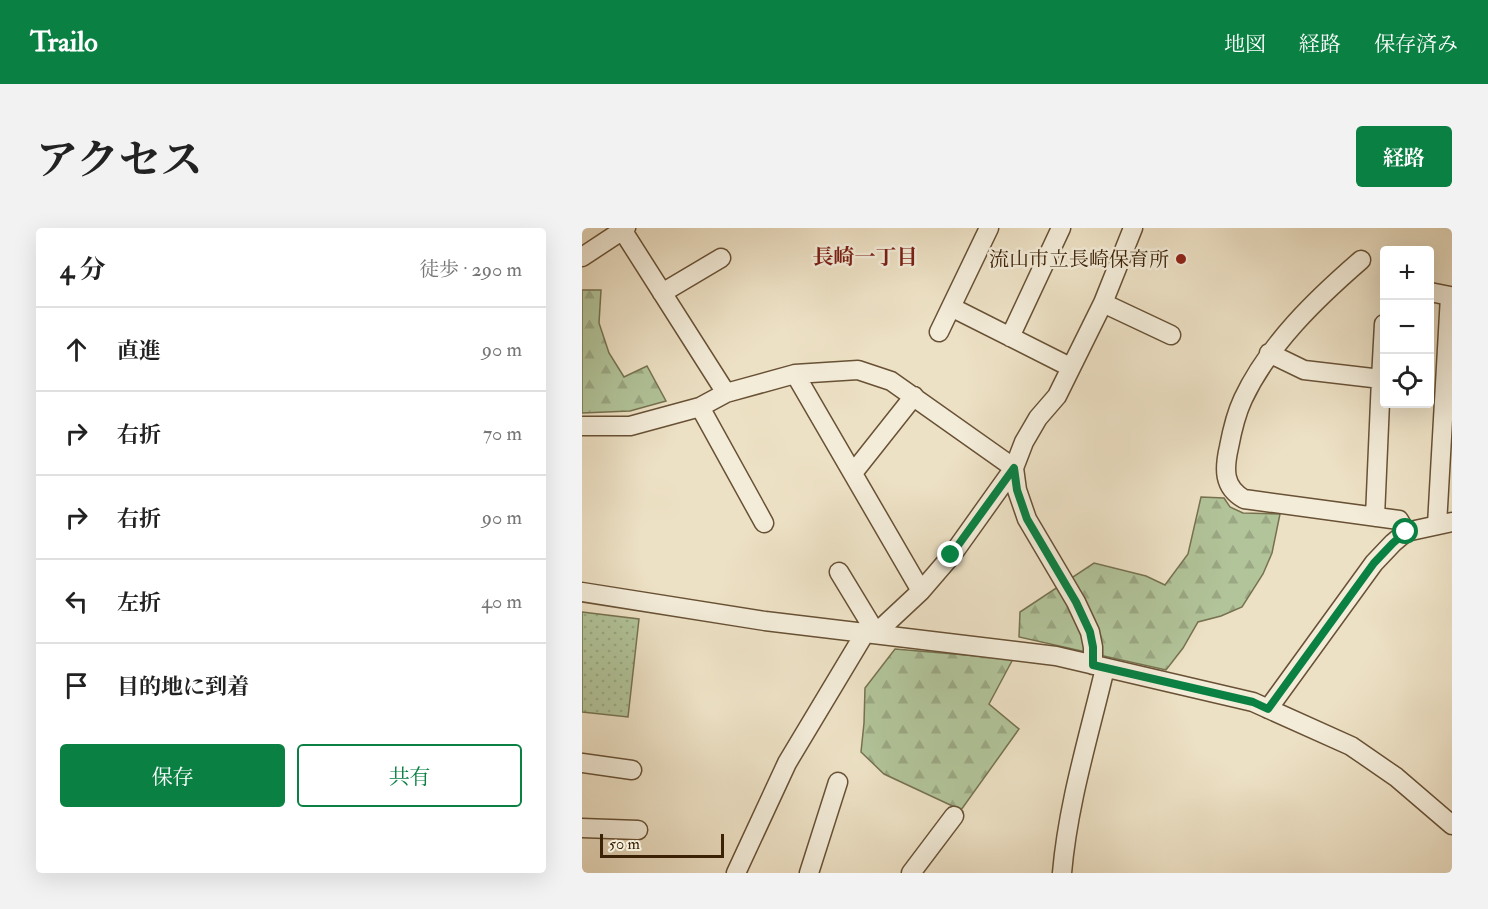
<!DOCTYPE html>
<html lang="ja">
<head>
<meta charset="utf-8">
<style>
	body { margin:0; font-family:"IM FELL Double Pica","Noto Serif JP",serif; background:#f2f2f2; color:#222 }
	.controls { position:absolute; right:18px; top:18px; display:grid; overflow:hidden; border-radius:6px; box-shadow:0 6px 24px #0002 }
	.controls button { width:54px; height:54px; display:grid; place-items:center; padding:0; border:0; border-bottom:2px solid #e0e0e0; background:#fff; color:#222; font:30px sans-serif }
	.scale { position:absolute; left:18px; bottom:15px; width:124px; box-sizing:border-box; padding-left:6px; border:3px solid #3b2105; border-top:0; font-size:16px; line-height:21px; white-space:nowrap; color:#3b2105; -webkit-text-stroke:4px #f3ecd9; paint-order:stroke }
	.stop { position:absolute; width:18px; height:18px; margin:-14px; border:4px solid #0b8043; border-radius:50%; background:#fff }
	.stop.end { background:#0b8043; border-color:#fff; box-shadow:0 2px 6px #0008 }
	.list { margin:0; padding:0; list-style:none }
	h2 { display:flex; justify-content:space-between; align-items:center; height:78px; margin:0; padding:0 24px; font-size:26px }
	h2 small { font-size:20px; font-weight:400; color:#767676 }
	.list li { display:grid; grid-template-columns:39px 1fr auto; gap:18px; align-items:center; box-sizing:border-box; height:84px; padding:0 24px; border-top:2px solid #e0e0e0 }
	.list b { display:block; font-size:22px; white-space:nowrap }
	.list em { font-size:20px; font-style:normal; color:#767676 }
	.actions { display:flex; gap:12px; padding:18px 24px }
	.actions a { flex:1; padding:14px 0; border:2px solid #0b8043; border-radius:6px; text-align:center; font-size:21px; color:#0b8043 }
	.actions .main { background:#0b8043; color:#fff }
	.icon { flex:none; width:33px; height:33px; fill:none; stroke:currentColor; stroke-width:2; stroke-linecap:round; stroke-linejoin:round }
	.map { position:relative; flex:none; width:870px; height:645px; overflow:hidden; border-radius:6px }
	header { display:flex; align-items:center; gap:36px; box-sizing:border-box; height:84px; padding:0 30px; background:#0b8043; color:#fff }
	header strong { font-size:28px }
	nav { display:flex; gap:33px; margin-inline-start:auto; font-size:21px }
	.intro { display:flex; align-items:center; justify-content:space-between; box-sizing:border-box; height:144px; padding:0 36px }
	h1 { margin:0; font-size:42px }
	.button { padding:15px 27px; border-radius:6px; background:#0b8043; color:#fff; font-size:21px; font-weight:700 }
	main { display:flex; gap:36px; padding:0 36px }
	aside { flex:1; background:#fff; border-radius:6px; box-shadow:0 6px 24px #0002 }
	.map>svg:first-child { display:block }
	.forest { fill:url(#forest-firs); stroke:#767250; stroke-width:1.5 }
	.park { fill:url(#park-dots); stroke:#767250; stroke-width:1.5 }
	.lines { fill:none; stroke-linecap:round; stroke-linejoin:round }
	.street-casing { stroke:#685135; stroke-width:21 }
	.street { stroke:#f3ecd9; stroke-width:18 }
	.route { stroke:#0b8043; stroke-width:8 }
	.poi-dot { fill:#8f2418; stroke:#f3ecd9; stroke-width:2 }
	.labels { text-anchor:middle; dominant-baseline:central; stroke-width:5; stroke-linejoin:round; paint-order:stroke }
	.poi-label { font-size:20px; fill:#3b2105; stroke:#f3ecd9; text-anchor:end }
	.neighbourhood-label { font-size:21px; font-weight:bold; fill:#7a1f14; stroke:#f3ecd9 }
</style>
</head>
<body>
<header>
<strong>Trailo</strong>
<nav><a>地図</a><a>経路</a><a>保存済み</a></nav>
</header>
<div class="intro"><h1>アクセス</h1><a class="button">経路</a></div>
<main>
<aside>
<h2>4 分<small>徒歩 · 290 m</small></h2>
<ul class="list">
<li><svg class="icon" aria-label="ahead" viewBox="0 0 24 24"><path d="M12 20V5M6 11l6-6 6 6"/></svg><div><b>直進</b></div><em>90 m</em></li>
<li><svg class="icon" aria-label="right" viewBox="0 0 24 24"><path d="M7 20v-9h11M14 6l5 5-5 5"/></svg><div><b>右折</b></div><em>70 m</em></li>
<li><svg class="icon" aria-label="right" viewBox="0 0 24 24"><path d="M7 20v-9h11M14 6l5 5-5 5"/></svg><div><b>右折</b></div><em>90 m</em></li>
<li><svg class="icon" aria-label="left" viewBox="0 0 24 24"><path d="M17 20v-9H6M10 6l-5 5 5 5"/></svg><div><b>左折</b></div><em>40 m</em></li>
<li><svg class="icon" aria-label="arrive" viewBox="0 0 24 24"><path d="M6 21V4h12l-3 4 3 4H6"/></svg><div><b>目的地に到着</b></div></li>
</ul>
<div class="actions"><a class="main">保存</a><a>共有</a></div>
</aside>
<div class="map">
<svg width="870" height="645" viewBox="0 0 870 645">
	<defs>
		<pattern id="forest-firs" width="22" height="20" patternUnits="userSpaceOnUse" patternTransform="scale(1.5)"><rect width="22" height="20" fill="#b2c49a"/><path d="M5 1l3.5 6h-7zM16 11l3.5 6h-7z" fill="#9aa883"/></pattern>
		<pattern id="park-dots" width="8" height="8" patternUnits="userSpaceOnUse" patternTransform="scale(1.5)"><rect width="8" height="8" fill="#b2c49a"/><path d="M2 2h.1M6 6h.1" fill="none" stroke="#9aa883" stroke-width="1.8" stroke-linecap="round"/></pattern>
	</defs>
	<rect width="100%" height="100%" fill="#ede1c5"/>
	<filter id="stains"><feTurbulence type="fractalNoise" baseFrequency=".00333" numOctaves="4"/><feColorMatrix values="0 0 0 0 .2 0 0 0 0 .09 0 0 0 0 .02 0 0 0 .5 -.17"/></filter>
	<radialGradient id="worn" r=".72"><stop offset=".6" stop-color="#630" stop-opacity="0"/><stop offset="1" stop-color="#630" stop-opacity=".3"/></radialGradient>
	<!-- forest -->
	<path class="forest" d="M 0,62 L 19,62 L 17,95 L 27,125 L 42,149 L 65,138 L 84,173 L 48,183 L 0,185 Z
		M 619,269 L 642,270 L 648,279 L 661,285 L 698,286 L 690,325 L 681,346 L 660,379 L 639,388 L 616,394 L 601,420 L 584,442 L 437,409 L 438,384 L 512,335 L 564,348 L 583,357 L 606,326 Z
		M 313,421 L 431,431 L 407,476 L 437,501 L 379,582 L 302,546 L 279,524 L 282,495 L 283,460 Z"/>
	<!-- park -->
	<path class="park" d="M 0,384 L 57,391 L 46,489 L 0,484 Z"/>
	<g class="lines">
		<!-- street casing -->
		<g class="street-casing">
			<path id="street" d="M 39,0 L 144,165
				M 0,29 L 44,0
				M 779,32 C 734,71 687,116 661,171 C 654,186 650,203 647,219 C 642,241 641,259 662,271 L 817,292 L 824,304
				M 848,64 L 868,68 L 855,297
				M 80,65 L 139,30
				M 521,75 L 589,107
				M 369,79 L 488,139
				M 357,104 L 407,0
				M 428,109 L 479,0
				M 687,125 L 722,142 L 799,151
				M 213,146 L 339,363
				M 118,179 L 182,295
				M 0,198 L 48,198 L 118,179 L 144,165 L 213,146 L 276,142 L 309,153 L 432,240 L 370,327 L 339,363 L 294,405 L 257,344
				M 271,245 L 332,168
				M 793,289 L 799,151 L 802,96
				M 0,364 L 183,393 L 474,428 L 671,474 L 769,518 L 814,549 L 870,597
				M 511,437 L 511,419 L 508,404 L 494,374 L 445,291 L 435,262 L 432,240 L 442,214 L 456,190 L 475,168 L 521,75 L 551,0
				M 686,481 L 792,335 L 811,315 L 824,304 L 870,294
				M 0,535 L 50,542
				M 0,600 L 56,602
				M 154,645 L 205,535 L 283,405
				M 227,645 L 256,554
				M 329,645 L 372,588
				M 480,645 C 486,575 507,508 523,440"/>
		</g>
		<!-- street -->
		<use href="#street" class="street"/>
	</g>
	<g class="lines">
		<!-- route -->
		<path class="route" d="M 369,327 L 432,240 L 435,262 L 445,291 L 494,374 L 508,404 L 511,419 L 511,437 L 671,474 L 686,481 L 792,335 L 811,315 L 824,304"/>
	</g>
	<!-- markers -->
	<circle class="poi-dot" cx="599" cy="31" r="6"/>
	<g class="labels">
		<!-- poi labels -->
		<g class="poi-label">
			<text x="587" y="31">流山市立長崎保育所</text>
		</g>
		<!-- neighbourhood labels -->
		<g class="neighbourhood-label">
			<text x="283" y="29">長崎一丁目</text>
		</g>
	</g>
	<rect width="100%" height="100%" filter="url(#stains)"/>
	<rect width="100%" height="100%" fill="url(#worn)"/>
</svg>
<div class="controls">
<button>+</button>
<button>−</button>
<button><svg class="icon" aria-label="locate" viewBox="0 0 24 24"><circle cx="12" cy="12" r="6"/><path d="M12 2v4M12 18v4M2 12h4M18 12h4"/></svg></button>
</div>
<div class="scale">50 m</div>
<div class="stop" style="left:824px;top:304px"></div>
<div class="stop end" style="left:369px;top:327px"></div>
</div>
</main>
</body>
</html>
